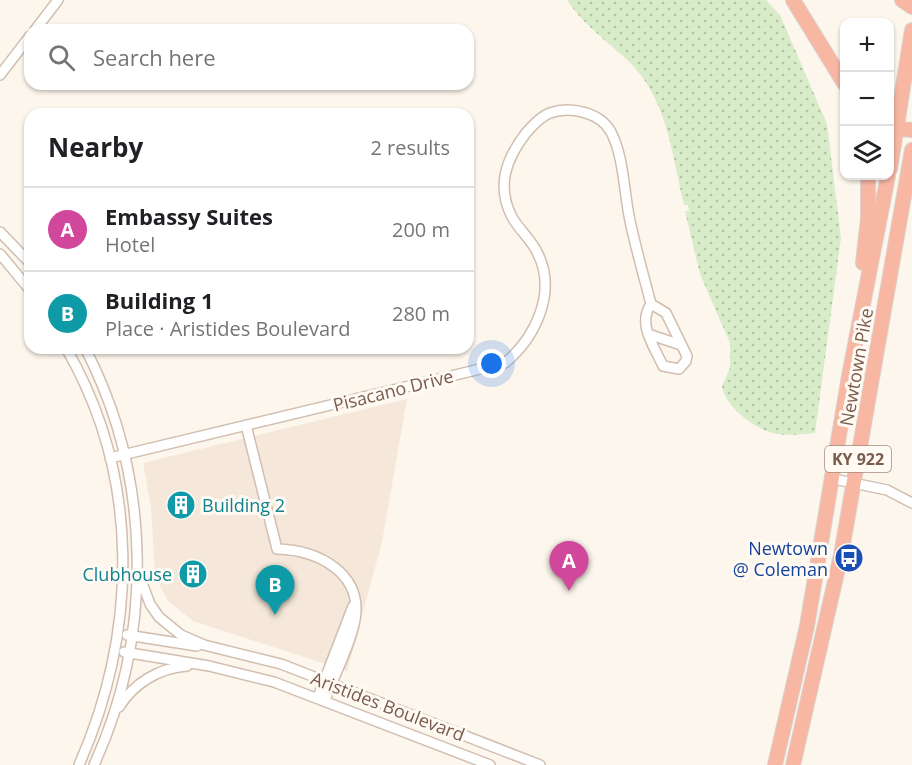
<!DOCTYPE html>
<html lang="en">
<head>
<meta charset="utf-8">
<style>
	body { margin:0; font-family:"Open Sans",sans-serif; background:#f2f2f2; color:#202124 }
	.controls { position:absolute; right:18px; top:18px; display:grid; overflow:hidden; border-radius:12px; box-shadow:0 2px 4px #0004 }
	.controls button { width:54px; height:54px; display:grid; place-items:center; padding:0; border:0; border-bottom:2px solid #e0e0e0; background:#fff; color:#202124; font:30px sans-serif }
	.you { position:absolute; left:492px; top:364px; width:21px; height:21px; margin:-15px; border:4px solid #fff; border-radius:50%; background:#1a73e8; box-shadow:0 0 0 9px #1a73e833 }
	.badge { display:grid; place-items:center; width:39px; height:39px; border-radius:50%; background:#e76f51; color:#fff; font-size:20px; font-weight:700 }
	.pin { position:absolute; translate:-50% -50px; filter:drop-shadow(0 2px 3px #0008) }
	.pin::after { content:''; position:absolute; top:32px; width:21px; height:18px; background:inherit; clip-path:polygon(0 0,100% 0,50% 100%) }
	.list { margin:0; padding:0; list-style:none }
	h2 { display:flex; justify-content:space-between; align-items:center; height:78px; margin:0; padding:0 24px; font-size:26px }
	h2 small { font-size:20px; font-weight:400; color:#757577 }
	.list li { display:grid; grid-template-columns:39px 1fr auto; gap:18px; align-items:center; box-sizing:border-box; height:84px; padding:0 24px; border-top:2px solid #e0e0e0 }
	.list b { display:block; font-size:22px; white-space:nowrap }
	.list p { margin:0; font-size:20px; white-space:nowrap; color:#757577 }
	.list em { font-size:20px; font-style:normal; color:#757577 }
	.icon { flex:none; width:33px; height:33px; fill:none; stroke:currentColor; stroke-width:2; stroke-linecap:round; stroke-linejoin:round }
	.map { position:relative; flex:none; width:912px; height:765px; overflow:hidden }
	.search { position:absolute; background:#fff; box-shadow:0 2px 4px #0004; left:24px; top:24px; width:450px; height:66px; display:flex; align-items:center; gap:15px; box-sizing:border-box; padding:0 21px; border-radius:18px; color:#757577; font-size:22px }
	.panel { position:absolute; background:#fff; box-shadow:0 2px 4px #0004; left:24px; top:108px; width:450px; height:246px; border-radius:18px }
	.map>svg:first-child { display:block }
	.residential { fill:#f5e8da }
	.grass { fill:url(#grass-dots) }
	.lines { fill:none; stroke-linecap:round; stroke-linejoin:round }
	.minor-casing { stroke:#d1beb0; stroke-width:12 }
	.highway-casing { stroke:#dad1cd; stroke-width:16 }
	.minor { stroke:#fff; stroke-width:9 }
	.highway { stroke:#f7b7a3; stroke-width:14 }
	.labels { text-anchor:middle; dominant-baseline:central; stroke-width:6; stroke-linejoin:round; paint-order:stroke }
	.shield { fill:#fffaf3; stroke:#a28b7f; stroke-width:1.5 }
	.shield-label { font-size:16px; font-weight:bold; fill:#7a5c4d }
	.street-label { font-size:18px; fill:#7a5c4d; stroke:#fffaf3 }
	.culture-label { font-size:18px; fill:#0d838f; stroke:#fffaf3; text-anchor:start }
	.transit-label { font-size:18px; fill:#164399; stroke:#fffaf3; text-anchor:end }
</style>
</head>
<body>
<div class="map">
<svg width="912" height="765" viewBox="0 0 912 765">
	<defs>
		<pattern id="grass-dots" width="8" height="8" patternUnits="userSpaceOnUse" patternTransform="scale(1.5)"><rect width="8" height="8" fill="#d8ecc9"/><path d="M2 2h.1M6 6h.1" fill="none" stroke="#b4c2a5" stroke-width="1.8" stroke-linecap="round"/></pattern>
	</defs>
	<rect width="100%" height="100%" fill="#fdf6ec"/>
	<!-- residential -->
	<path class="residential" d="M 407,399 L 382,542 L 347,671 L 193,621 L 168,601 L 155,576 L 151,508 L 143,463 Z"/>
	<!-- grass -->
	<path class="grass" d="M 567,0 L 766,0 L 780,15 L 827,124 L 841,238 L 815,433 C 802,434 790,436 777,434 C 757,431 725,407 722,386 L 730,368 L 730,343 L 700,274 L 685,211 L 689,211 L 688,205 L 684,205 C 673,159 668,105 635,68 C 613,44 585,28 567,0 Z"/>
	<g class="lines">
		<!-- minor casing -->
		<g class="minor-casing">
			<path id="minor" d="M 35,30 L 58,0
				M 0,75 L 30,36
				M 0,232 L 30,263
				M 0,254 L 30,290
				M 651,304 L 666,313 L 687,356 L 686,361 L 679,369 L 663,366 C 654,346 637,324 651,304 Z
				M 648,334 L 681,345
				M 66,348 C 141,477 138,631 79,765
				M 85,348 C 152,477 154,634 94,765
				M 246,425 L 277,549 C 318,550 363,573 355,620 C 350,647 334,675 325,700
				M 110,458 L 505,363 C 535,338 557,293 538,254 C 532,240 519,230 512,217 C 496,186 506,159 526,133 C 532,126 541,116 550,113 C 570,106 600,112 611,132 C 624,157 624,193 630,221 C 636,249 644,277 651,304
				M 834,479 L 887,490 L 912,503
				M 138,572 L 150,604 L 159,617 L 181,635 L 204,645 L 281,664 L 540,765
				M 127,635 L 197,646
				M 124,652 L 209,666 L 274,682 L 490,765
				M 318,697 L 353,606
				M 119,707 C 134,683 159,668 187,666"/>
		</g>
		<!-- highway casing -->
		<g class="highway-casing">
			<path id="highway" d="M 793,0 L 844,83
				M 902,0 L 912,7
				M 890,128 L 912,130
				M 890,169 L 912,30
				M 863,263 L 868,219 L 868,176
				M 775,765 L 807,626 L 849,376 L 888,176
				M 793,765 L 841,555 L 912,150"/>
		</g>
		<!-- minor -->
		<use href="#minor" class="minor"/>
		<!-- highway -->
		<use href="#highway" class="highway"/>
	</g>
	<!-- icons -->
	<defs>
		<g id="building-disc" transform="scale(1.5)"><circle r="9.5" fill="#0f9aa8" stroke="#fffaf3"/><path d="M-4-6H4V6H1V3H-1V6H-4ZM-2.5-4.3h1.7v1.8h-1.7ZM.8-4.3h1.7v1.8H.8ZM-2.5-1h1.7V.8h-1.7ZM.8-1h1.7V.8H.8Z" fill="#fff"/></g>
		<g id="bus-disc" transform="scale(1.5)"><circle r="9.5" fill="#1a4fb4" stroke="#fffaf3"/><path d="M-5-6H5V4H4V6H2V4H-2V6H-4V4H-5ZM-3.5-4V0h7V-4ZM-3.5 1.2v1.5H-2V1.2ZM2 1.2v1.5H3.5V1.2Z" fill="#fff"/></g>
	</defs>
	<g fill-rule="evenodd">
		<use href="#building-disc" x="181" y="505"/>
		<use href="#bus-disc" x="849" y="558"/>
		<use href="#building-disc" x="193" y="574"/>
	</g>
	<g class="labels">
		<!-- shield labels -->
		<rect class="shield" x="825" y="446" width="66" height="26" rx="4.5"/>
		<g class="shield-label">
			<text x="858" y="459">KY 922</text>
		</g>
		<!-- street labels -->
		<g class="street-label">
			<text transform="translate(856 367) rotate(-80)">Newtown Pike</text>
			<text transform="translate(393 390) rotate(-14)">Pisacano Drive</text>
			<text transform="translate(388 706) rotate(21)">Aristides Boulevard</text>
		</g>
		<!-- culture labels -->
		<g class="culture-label">
			<text x="202" y="505">Building 2</text>
			<text x="172" y="574" text-anchor="end">Clubhouse</text>
		</g>
		<!-- transit labels -->
		<g class="transit-label">
			<text x="828" y="548">Newtown<tspan x="828" dy="21">@ Coleman</tspan></text>
		</g>
	</g>
</svg>
<div class="controls">
<button>+</button>
<button>−</button>
<button><svg class="icon" aria-label="layers" viewBox="0 0 24 24"><path d="M12 4l9 5-9 5-9-5zM3 14l9 5 9-5"/></svg></button>
</div>
<div class="you"></div>
<div class="pin badge" style="left:569px;top:591px;background:#d1479c">A</div>
<div class="pin badge" style="left:275px;top:615px;background:#0f9aa8">B</div>
<div class="search"><svg class="icon" aria-label="search" viewBox="0 0 24 24"><circle cx="10" cy="10" r="6"/><path d="M15 15l6 6"/></svg>Search here</div>
<section class="panel">
<h2>Nearby<small>2 results</small></h2>
<ul class="list">
<li><span class="badge" style="background:#d1479c">A</span><div><b>Embassy Suites</b><p>Hotel</p></div><em>200 m</em></li>
<li><span class="badge" style="background:#0f9aa8">B</span><div><b>Building 1</b><p>Place · Aristides Boulevard</p></div><em>280 m</em></li>
</ul>
</section>
</div>
</body>
</html>
